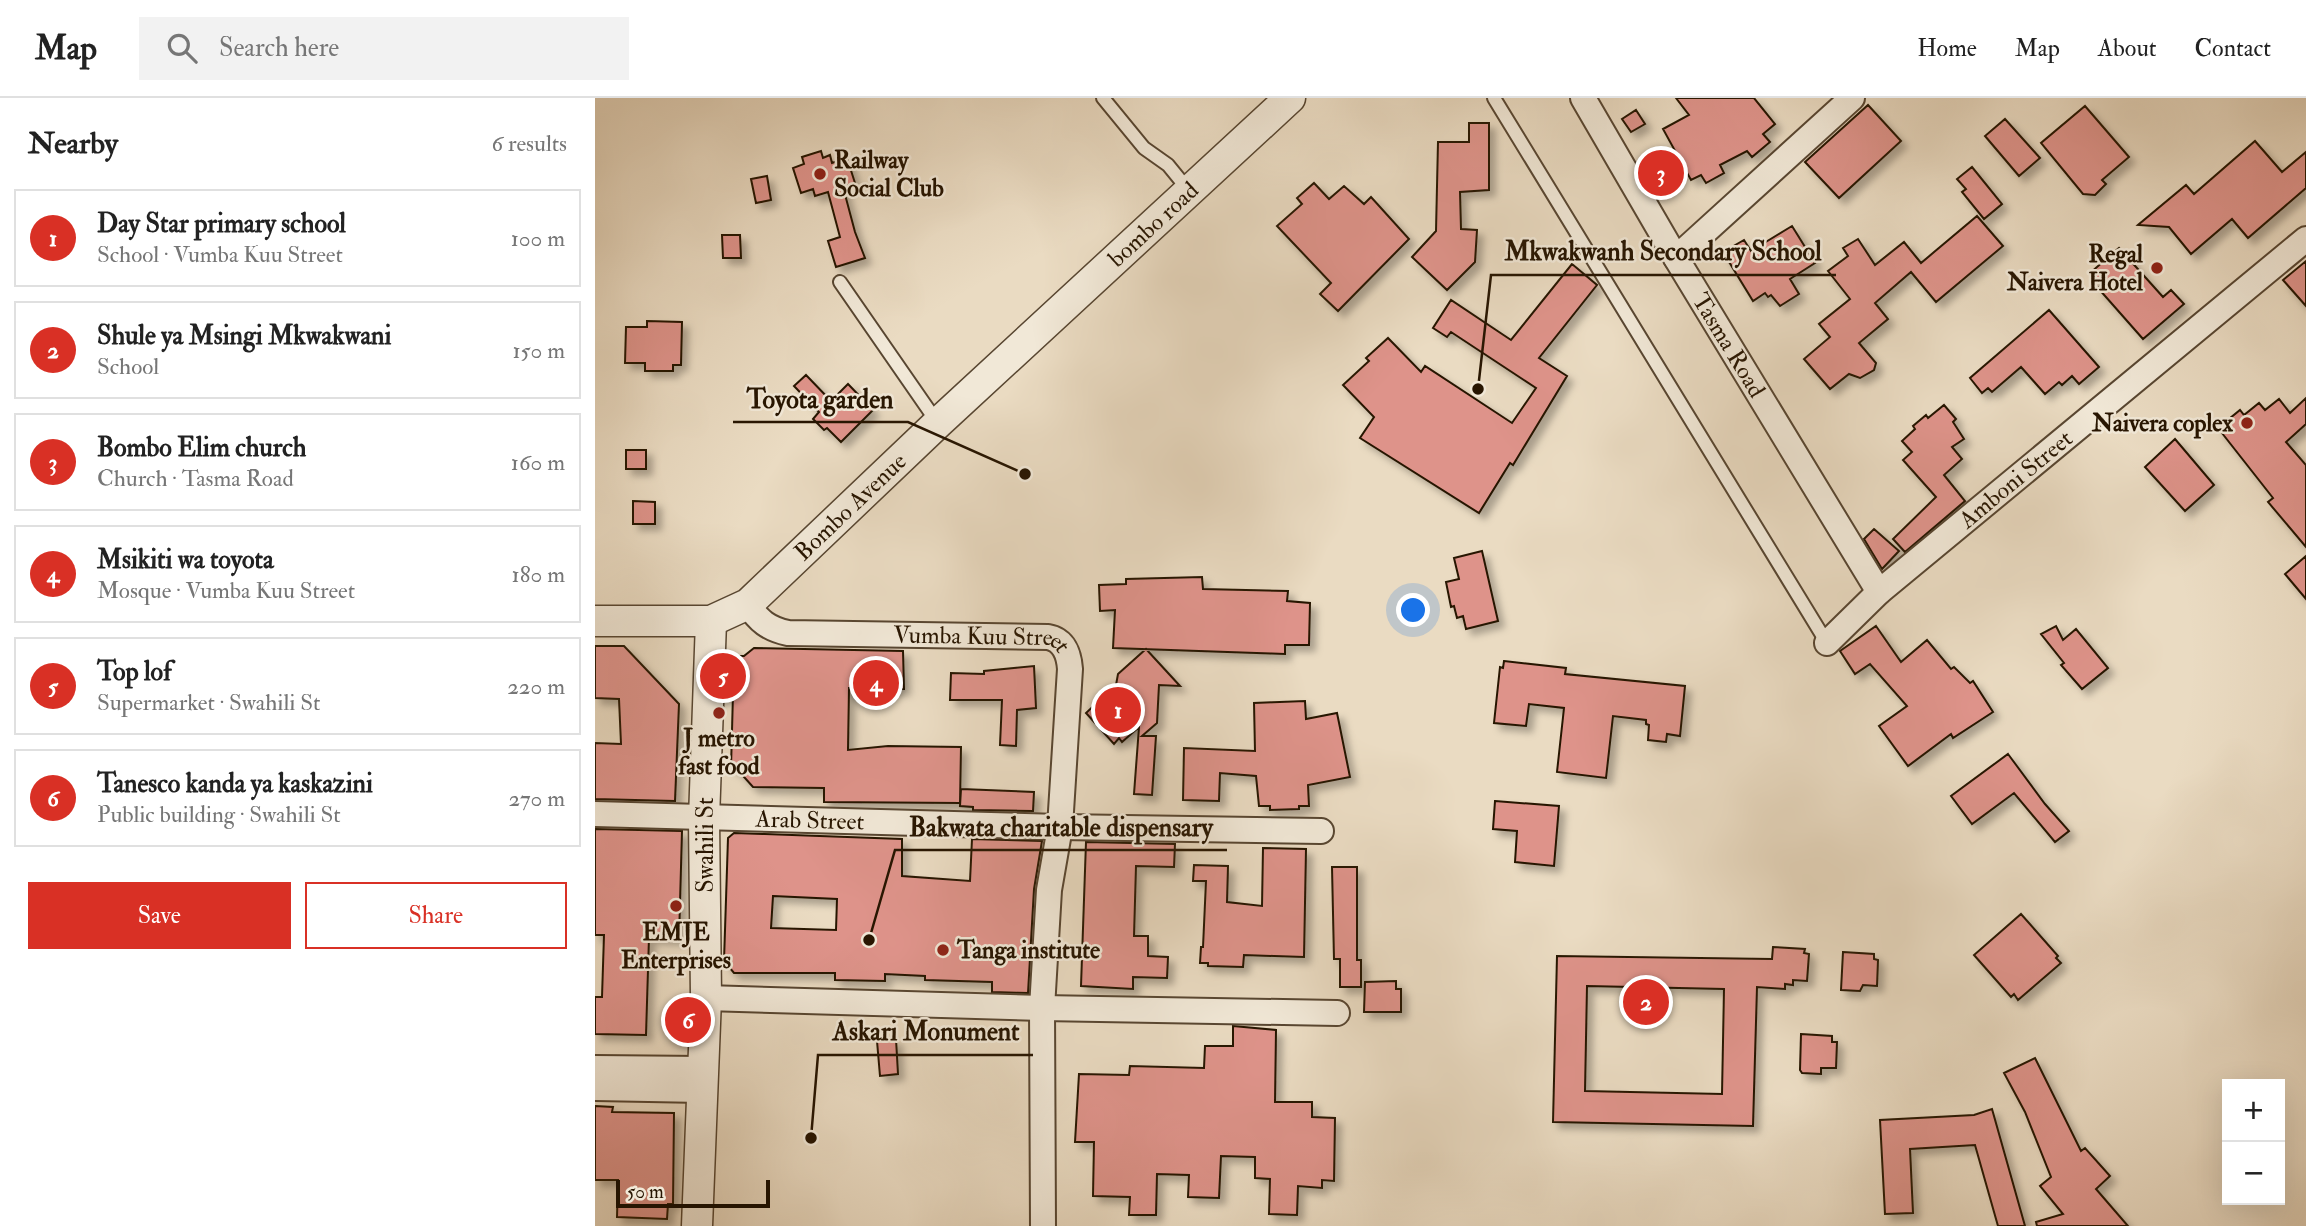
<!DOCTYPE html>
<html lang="en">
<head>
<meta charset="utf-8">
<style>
	body { margin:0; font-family:"IM FELL Double Pica",serif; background:#f2f2f2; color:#222 }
	.controls { position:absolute; right:21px; bottom:21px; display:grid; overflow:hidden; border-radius:0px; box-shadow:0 7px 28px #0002 }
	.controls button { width:63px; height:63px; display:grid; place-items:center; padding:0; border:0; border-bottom:2px solid #e0e0e0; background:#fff; color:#222; font:35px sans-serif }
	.scale { position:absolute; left:21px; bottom:18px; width:154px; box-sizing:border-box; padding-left:7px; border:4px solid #271501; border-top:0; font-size:19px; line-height:24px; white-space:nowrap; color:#271501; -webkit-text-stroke:5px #f1e8d7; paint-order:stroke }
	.you { position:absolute; left:819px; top:513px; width:24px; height:24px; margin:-18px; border:5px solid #fff; border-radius:50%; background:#1a73e8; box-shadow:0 0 0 10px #1a73e833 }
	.badge { display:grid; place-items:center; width:46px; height:46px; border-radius:50%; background:#d93025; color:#fff; font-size:23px; font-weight:700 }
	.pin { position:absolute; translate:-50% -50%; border:4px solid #fff; box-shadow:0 2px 7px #0006 }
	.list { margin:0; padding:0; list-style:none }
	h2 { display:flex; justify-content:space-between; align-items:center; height:91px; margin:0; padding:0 28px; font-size:30px }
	h2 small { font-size:23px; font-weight:400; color:#767676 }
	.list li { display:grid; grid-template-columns:46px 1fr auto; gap:21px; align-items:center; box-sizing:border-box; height:98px; margin:0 14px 14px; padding:0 14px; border:2px solid #e0e0e0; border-radius:0px }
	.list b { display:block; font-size:26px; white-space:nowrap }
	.list p { margin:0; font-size:23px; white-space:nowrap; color:#767676 }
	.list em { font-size:23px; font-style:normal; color:#767676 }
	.actions { display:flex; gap:14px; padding:21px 28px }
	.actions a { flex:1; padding:16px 0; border:2px solid #d93025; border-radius:0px; text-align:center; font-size:24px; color:#d93025 }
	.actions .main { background:#d93025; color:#fff }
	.icon { flex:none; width:38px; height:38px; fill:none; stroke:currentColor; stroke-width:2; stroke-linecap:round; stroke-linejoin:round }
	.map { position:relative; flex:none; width:1711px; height:1128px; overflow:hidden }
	header { display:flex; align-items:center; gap:42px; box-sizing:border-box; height:98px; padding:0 35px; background:#fff; border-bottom:2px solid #e0e0e0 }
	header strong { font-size:33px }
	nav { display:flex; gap:38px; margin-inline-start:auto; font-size:24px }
	.search { width:490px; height:63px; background:#f2f2f2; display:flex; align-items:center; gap:18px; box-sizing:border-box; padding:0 24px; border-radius:0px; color:#767676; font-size:26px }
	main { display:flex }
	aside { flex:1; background:#fff }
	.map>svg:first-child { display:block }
	.building { fill:#de938a; stroke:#271501; stroke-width:2; fill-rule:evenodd; filter:url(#shadow) }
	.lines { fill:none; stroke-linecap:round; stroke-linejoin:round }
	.service-casing { stroke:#584631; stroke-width:16 }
	.minor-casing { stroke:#584631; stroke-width:28 }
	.tertiary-casing { stroke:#584631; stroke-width:33 }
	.service { stroke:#f1e8d7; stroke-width:12 }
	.minor { stroke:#f1e8d7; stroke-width:24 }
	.tertiary { stroke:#f1e8d7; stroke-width:30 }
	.poi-dot { fill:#8f2418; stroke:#f1e8d7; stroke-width:2.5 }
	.labels { text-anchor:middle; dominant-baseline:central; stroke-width:5; stroke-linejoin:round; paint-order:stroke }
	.poi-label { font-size:24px; font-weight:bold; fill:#271501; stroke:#f1e8d7; text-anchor:start }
	.street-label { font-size:24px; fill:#271501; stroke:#f1e8d7 }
	.leader { fill:none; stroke:#271501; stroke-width:2.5 }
	.callout-dot { fill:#271501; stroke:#f1e8d7; stroke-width:2.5 }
	.callout-label { font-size:26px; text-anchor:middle; font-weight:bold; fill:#271501; stroke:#f1e8d7; stroke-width:5; stroke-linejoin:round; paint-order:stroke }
</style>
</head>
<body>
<header>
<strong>Map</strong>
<div class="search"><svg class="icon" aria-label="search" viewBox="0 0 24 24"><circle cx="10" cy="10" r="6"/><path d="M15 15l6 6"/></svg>Search here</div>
<nav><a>Home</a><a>Map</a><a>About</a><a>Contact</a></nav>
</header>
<main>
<aside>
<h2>Nearby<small>6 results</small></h2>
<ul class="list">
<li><span class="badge">1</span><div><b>Day Star primary school</b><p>School · Vumba Kuu Street</p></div><em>100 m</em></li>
<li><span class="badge">2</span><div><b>Shule ya Msingi Mkwakwani</b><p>School</p></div><em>150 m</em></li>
<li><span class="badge">3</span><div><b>Bombo Elim church</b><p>Church · Tasma Road</p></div><em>160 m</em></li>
<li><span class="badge">4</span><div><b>Msikiti wa toyota</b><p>Mosque · Vumba Kuu Street</p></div><em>180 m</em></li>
<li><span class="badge">5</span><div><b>Top lof</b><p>Supermarket · Swahili St</p></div><em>220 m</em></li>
<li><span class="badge">6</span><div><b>Tanesco kanda ya kaskazini</b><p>Public building · Swahili St</p></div><em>270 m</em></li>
</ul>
<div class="actions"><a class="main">Save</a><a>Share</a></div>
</aside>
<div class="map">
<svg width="1711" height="1128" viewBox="0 0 1711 1128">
	<defs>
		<filter id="shadow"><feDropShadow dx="6" dy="6" stdDeviation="3.5" flood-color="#0004"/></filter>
	</defs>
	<rect width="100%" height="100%" fill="#eadbc2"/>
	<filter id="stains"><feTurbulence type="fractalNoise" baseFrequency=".00286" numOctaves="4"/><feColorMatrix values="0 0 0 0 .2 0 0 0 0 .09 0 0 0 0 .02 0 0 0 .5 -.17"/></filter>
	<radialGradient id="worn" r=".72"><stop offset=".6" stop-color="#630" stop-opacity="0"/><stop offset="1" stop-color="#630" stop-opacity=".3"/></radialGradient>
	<!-- building -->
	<path class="building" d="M 1081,0 L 1159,0 L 1180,26 L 1168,36 L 1175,44 L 1157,59 L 1152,53 L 1125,67 L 1129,75 L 1111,85 L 1106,77 L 1096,82 L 1068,31 L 1094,17 Z
		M 1273,7 L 1306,43 L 1244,100 L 1210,64 Z
		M 1490,8 L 1534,59 L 1507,82 L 1511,86 L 1500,97 L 1488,96 L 1446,45 Z
		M 1041,12 L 1050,26 L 1036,34 L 1027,21 Z
		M 1410,21 L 1445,60 L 1424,78 L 1390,38 Z
		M 874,25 L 894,25 L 894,92 L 865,94 L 866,131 L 882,132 L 880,164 L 852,192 L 817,159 L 841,133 L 843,44 L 874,44 Z
		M 1660,43 L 1687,74 L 1711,54 L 1711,90 L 1653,140 L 1637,121 L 1596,156 L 1574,129 L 1543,127 L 1591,87 L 1599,96 Z
		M 226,53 L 228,60 L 235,57 L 237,65 L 252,60 L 260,85 L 248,89 L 260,134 L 270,160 L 241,169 L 233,143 L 245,139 L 233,94 L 220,98 L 218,91 L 206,95 L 198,70 L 209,66 L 207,59 Z
		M 1377,69 L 1407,106 L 1389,121 L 1367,94 L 1371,91 L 1362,81 Z
		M 172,78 L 176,102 L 161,105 L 156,81 Z
		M 719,85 L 734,101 L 749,88 L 769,106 L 776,99 L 814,141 L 743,213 L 725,196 L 736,185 L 682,128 L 707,106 L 702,100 Z
		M 1382,118 L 1408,148 L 1341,204 L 1316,174 L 1280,205 L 1293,221 L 1264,245 L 1281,265 L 1279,272 L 1265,280 L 1254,276 L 1235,291 L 1209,261 L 1235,239 L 1224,226 L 1255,201 L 1233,173 L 1253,158 L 1248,150 L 1263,141 L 1280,167 L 1309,144 L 1326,165 Z
		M 1197,128 L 1220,165 L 1195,181 L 1204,196 L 1185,208 L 1176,197 L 1173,199 L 1170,195 L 1158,203 L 1128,154 L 1149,142 L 1156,153 Z
		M 127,137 L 145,137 L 146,160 L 128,160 Z
		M 1524,150 L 1568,199 L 1576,192 L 1589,206 L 1548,241 L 1503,190 L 1506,187 L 1495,175 Z
		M 1711,163 L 1711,208 L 1688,182 Z
		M 977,166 L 1002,187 L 944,260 L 972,278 L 918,367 L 915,365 L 884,415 L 765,340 L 779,319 L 748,287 L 774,263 L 771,260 L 793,240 L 826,274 L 830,268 L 917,325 L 941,290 L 856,234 L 852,239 L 838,230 L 856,202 L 916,242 Z
		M 1454,212 L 1504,269 L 1484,286 L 1477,278 L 1467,287 L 1464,284 L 1450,296 L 1426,269 L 1397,294 L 1393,290 L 1387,295 L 1375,280 Z
		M 52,223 L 87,224 L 86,267 L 78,267 L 78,273 L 50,273 L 50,265 L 30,265 L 31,229 L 52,229 Z
		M 211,277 L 236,303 L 253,286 L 278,312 L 246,344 L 232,330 L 229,332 L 218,321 L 224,314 L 199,288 Z
		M 1711,300 L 1711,326 L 1691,344 L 1711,367 L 1711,449 L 1673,404 L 1678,400 L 1623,330 L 1645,312 L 1649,317 L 1664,305 L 1670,312 L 1684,301 L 1695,315 Z
		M 1349,307 L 1361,321 L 1358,324 L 1369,341 L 1357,349 L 1367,361 L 1349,377 L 1370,403 L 1310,454 L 1298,441 L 1341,399 L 1308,362 L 1317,354 L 1307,343 L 1320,331 L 1318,328 L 1331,317 L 1333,320 Z
		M 1580,341 L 1619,387 L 1590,413 L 1550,369 Z
		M 31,352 L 51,352 L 51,371 L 31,371 Z
		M 38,403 L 60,404 L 60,426 L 38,426 Z
		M 1279,431 L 1304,453 L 1287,471 L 1269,441 Z
		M 887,453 L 903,523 L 871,531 L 868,518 L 862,520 L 859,508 L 856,509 L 851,484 L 864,481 L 859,460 Z
		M 1711,458 L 1711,501 L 1690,476 Z
		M 607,479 L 608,491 L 693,493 L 692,503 L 715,505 L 714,547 L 690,547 L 690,556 L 518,550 L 520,512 L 505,513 L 504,487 L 531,486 L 531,481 Z
		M 1281,528 L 1306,564 L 1332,542 L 1356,571 L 1359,569 L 1375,585 L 1378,583 L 1398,614 L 1358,640 L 1356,636 L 1313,668 L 1284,628 L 1312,608 L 1275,566 L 1260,576 L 1245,553 Z
		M 1461,528 L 1468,542 L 1481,531 L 1513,570 L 1487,591 L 1466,567 L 1469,565 L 1446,536 Z
		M 0,548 L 29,548 L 84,606 L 80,703 L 0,701 L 0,645 L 26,646 L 24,601 L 0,600 Z
		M 159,550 L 308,553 L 309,591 L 254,590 L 253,652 L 293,648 L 366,649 L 365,705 L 229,704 L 229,690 L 158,689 L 141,670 L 136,670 L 139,558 L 149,558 Z
		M 551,551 L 585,588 L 564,587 L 562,625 L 547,638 L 561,638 L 557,697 L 539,696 L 544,629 L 527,644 L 524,640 L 519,646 L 491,615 L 521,587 L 523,576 Z
		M 909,563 L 971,570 L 970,576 L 1090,588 L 1085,638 L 1072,636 L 1071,644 L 1053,642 L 1054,627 L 1051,626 L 1051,622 L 1018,618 L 1011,680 L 962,674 L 969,610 L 934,606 L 931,628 L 899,625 L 905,569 L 908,570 Z
		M 439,568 L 441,610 L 422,612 L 421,648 L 405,647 L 407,602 L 355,602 L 356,575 L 389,576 L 389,573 Z
		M 710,603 L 711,621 L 742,615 L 755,679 L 713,687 L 714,708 L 704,708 L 704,711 L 675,712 L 675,708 L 664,708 L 661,678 L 625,675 L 624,703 L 588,702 L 589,650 L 660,653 L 659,605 Z
		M 1413,656 L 1450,706 L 1474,733 L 1460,744 L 1419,695 L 1377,726 L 1356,698 Z
		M 366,691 L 439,694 L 438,713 L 378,712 L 378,709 L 365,708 Z
		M 900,703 L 964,708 L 959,768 L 920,764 L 922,733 L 898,731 Z
		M 0,731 L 87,733 L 84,841 L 54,839 L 51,937 L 0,936 L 0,899 L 7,899 L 9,837 L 0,837 Z
		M 139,735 L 307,741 L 307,778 L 375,783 L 377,741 L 447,743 L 439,791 L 433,895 L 397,894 L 397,884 L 330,882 L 330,878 L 290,876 L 290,883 L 240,882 L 240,875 L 139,875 L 129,863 L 133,740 ZM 178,798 L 242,801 L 241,832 L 176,830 Z
		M 491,744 L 580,746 L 579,769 L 541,768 L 539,838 L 553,838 L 553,858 L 573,859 L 572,880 L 538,879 L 538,891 L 486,888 Z
		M 668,750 L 711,751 L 709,859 L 649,857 L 648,869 L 613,868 L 613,865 L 605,865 L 606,849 L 608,849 L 611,783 L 598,783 L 599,767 L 633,768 L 632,804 L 667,808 Z
		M 737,769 L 762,769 L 762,862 L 766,862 L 766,889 L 745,889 L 745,861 L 739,861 Z
		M 1426,816 L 1463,858 L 1461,860 L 1466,865 L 1423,902 L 1419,896 L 1416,899 L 1379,857 Z
		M 1178,849 L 1210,851 L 1209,855 L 1214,856 L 1212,883 L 1198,882 L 1198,887 L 1190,886 L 1190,891 L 1162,889 L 1158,1028 L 958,1024 L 962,858 L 1177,861 ZM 992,888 L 1129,891 L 1127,996 L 990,993 Z
		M 1248,854 L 1279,856 L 1279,861 L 1283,862 L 1282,888 L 1268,887 L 1265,893 L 1246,892 Z
		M 801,883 L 801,891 L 806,891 L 806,914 L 769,914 L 770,884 Z
		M 638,928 L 681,932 L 680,1004 L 717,1004 L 717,1019 L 740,1020 L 739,1083 L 727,1082 L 727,1090 L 703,1088 L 702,1117 L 674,1116 L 675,1081 L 660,1080 L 660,1059 L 626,1058 L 624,1100 L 593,1099 L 594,1077 L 562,1076 L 561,1117 L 534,1117 L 535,1099 L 498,1098 L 499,1044 L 480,1044 L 484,976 L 534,977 L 535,968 L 609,970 L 610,948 L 638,948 Z
		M 1206,936 L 1237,938 L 1237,944 L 1242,944 L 1241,970 L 1226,970 L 1226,976 L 1207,975 L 1205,972 Z
		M 301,941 L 303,976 L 285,978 L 282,943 Z
		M 1440,960 L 1486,1053 L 1490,1050 L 1515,1078 L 1501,1091 L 1533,1128 L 1442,1128 L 1441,1124 L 1468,1116 L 1445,1088 L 1456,1079 L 1430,1014 L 1409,975 Z
		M 0,1008 L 18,1009 L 17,1014 L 79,1015 L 78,1106 L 73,1106 L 72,1121 L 22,1119 L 23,1082 L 0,1082 Z
		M 1397,1011 L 1430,1128 L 1403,1128 L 1380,1047 L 1315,1051 L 1318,1115 L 1290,1116 L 1285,1022 L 1379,1017 Z"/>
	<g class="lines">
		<!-- service casing -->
		<g class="service-casing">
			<path id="service" d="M 508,0 L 549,50 L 573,67 L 595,94
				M 899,0 L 1232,545
				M 245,184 L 342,324"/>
		</g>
		<!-- minor casing -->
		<g class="minor-casing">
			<g id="minor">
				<path id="s1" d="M 988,0 L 1081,160 L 1284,494"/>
				<path d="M 1081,160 L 1257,0"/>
				<path id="s2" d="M 153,506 C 163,523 174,531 193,535 L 453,539 C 469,542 474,556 475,571 L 465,729 L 454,792 L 447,910 L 448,1128"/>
				<path id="s3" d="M 1232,545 L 1284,494 L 1711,141"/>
				<path id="s4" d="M 0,716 L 465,729 L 726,733"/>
				<path d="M 111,900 L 447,910 L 742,915"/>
				<path d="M 0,970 L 108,971"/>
				<path d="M 0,990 L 107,992"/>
			</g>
		</g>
		<!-- tertiary casing -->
		<g class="tertiary-casing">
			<g id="tertiary">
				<path id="s5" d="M 0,523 L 116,523 L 153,506 L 343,325 L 695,0"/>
				<path d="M 102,1128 L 111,900 L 109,721 L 116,523"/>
			</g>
		</g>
		<!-- service -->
		<use href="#service" class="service"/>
		<!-- minor -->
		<use href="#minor" class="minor"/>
		<!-- tertiary -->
		<use href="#tertiary" class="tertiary"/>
	</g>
	<!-- markers -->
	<g class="poi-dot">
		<circle cx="225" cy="76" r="7"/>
		<circle cx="1562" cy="170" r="7"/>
		<circle cx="1652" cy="325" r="7"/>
		<circle cx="124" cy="615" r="7"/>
		<circle cx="81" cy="808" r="7"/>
		<circle cx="348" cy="852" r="7"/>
	</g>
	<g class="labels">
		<!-- poi labels -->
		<g class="poi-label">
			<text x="239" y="62">Railway<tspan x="239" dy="28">Social Club</tspan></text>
			<text x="1548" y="156" text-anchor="end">Regal<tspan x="1548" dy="28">Naivera Hotel</tspan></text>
			<text x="1638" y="325" text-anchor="end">Naivera coplex</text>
			<text x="124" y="640" text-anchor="middle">J metro<tspan x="124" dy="28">fast food</tspan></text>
			<text x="81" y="834" text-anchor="middle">EMJE<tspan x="81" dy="28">Enterprises</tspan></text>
			<text x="362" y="852">Tanga institute</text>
		</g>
		<!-- street labels -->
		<g class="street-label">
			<text stroke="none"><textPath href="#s5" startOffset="712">bombo road</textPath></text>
			<text stroke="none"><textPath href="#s1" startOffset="287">Tasma Road</textPath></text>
			<text stroke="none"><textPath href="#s3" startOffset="250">Amboni Street</textPath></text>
			<text stroke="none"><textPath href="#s5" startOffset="298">Bombo Avenue</textPath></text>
			<text stroke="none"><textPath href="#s2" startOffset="245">Vumba Kuu Street</textPath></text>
			<text stroke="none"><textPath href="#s4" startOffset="215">Arab Street</textPath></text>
			<text transform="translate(110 747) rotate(-90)">Swahili St</text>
		</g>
	</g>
	<!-- callouts -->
	<path class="leader" d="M883 291L896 177H1241M430 376L313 324H138M274 842L300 752H632M216 1040L223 957H438"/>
	<g class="callout-dot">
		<circle cx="883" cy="291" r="7"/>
		<circle cx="430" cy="376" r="7"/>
		<circle cx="274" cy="842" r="7"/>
		<circle cx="216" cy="1040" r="7"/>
	</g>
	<g class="callout-label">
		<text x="1068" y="162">Mkwakwanh Secondary School</text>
		<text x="225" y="310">Toyota garden</text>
		<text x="466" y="738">Bakwata charitable dispensary</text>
		<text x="331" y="942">Askari Monument</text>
	</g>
	<rect width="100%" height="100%" filter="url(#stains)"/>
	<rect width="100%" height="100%" fill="url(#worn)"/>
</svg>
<div class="controls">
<button>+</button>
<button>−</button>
</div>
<div class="scale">50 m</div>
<div class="you"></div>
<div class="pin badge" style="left:523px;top:612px">1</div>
<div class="pin badge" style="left:1051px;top:904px">2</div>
<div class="pin badge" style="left:1066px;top:75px">3</div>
<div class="pin badge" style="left:281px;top:585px">4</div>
<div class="pin badge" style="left:128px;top:578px">5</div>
<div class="pin badge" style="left:93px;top:922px">6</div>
</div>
</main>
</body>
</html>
